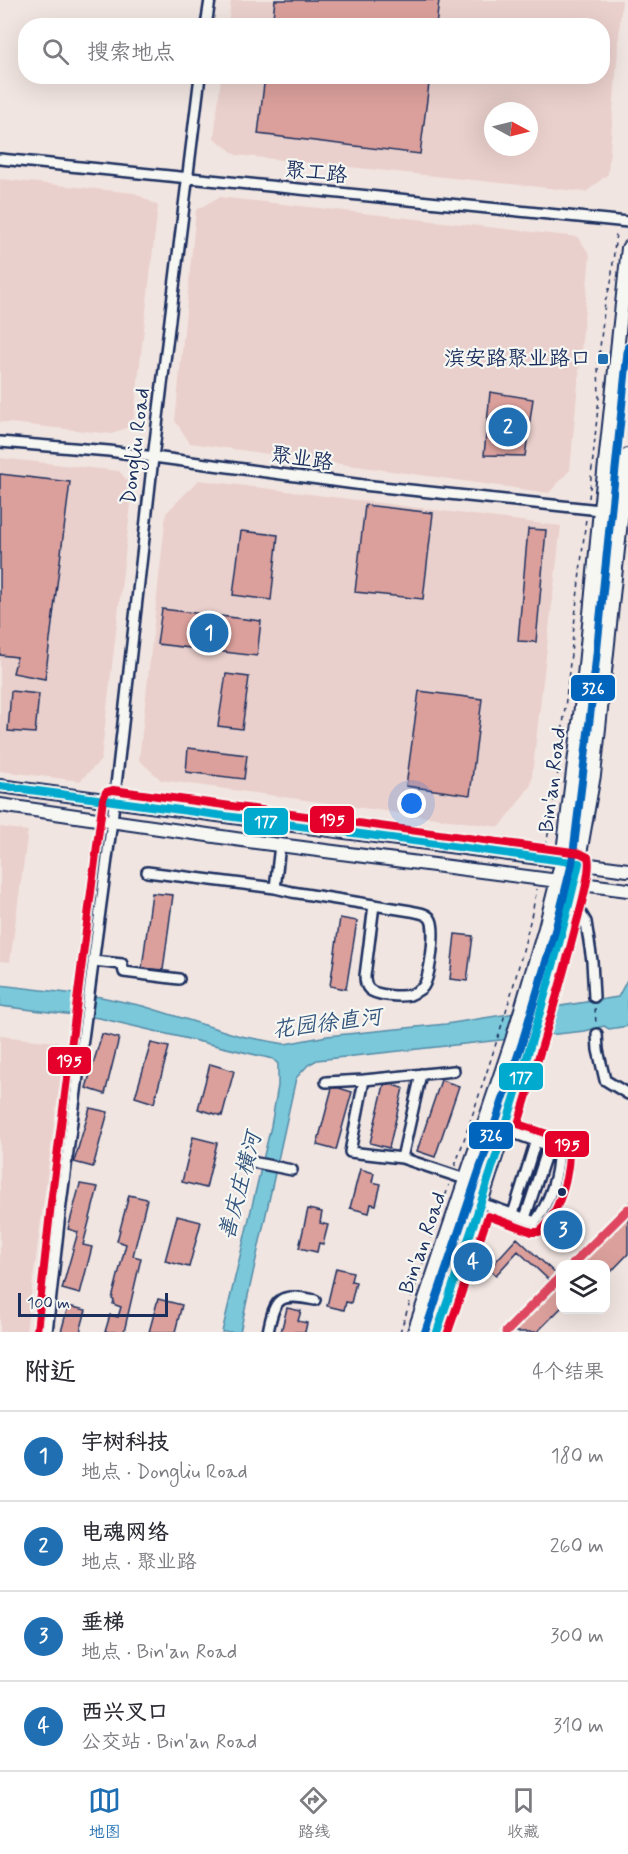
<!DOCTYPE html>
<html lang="zh">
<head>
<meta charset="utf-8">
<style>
	body { margin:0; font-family:Mynerve,"LXGW WenKai TC",sans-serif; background:#f7f7f7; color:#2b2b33 }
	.controls { position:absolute; right:18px; bottom:18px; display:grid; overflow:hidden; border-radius:12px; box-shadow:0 6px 24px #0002 }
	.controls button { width:54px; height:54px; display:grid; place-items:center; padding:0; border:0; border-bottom:2px solid #e1e1e2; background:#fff; color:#2b2b33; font:30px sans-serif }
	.compass { position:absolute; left:484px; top:102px; width:54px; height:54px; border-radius:50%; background:#fff; box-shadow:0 6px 24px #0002; rotate:97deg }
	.scale { position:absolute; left:18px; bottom:15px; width:150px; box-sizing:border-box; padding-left:6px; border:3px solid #1b2f5e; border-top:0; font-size:16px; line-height:21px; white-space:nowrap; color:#1b2f5e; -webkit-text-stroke:4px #f6f6f2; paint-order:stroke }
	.you { position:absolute; left:412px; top:804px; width:21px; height:21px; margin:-15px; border:4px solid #fff; border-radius:50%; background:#1a73e8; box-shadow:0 0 0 9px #1a73e833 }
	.badge { display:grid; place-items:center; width:39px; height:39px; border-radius:50%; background:#1f6fb2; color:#fff; font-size:20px; font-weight:700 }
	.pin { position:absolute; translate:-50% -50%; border:3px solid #fff; box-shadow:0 2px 6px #0006 }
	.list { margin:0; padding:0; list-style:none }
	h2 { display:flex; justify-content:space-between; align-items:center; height:78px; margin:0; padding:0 24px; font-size:26px }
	h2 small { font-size:20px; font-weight:400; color:#7c7c81 }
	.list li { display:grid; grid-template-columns:39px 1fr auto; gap:18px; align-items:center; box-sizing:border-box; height:90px; padding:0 24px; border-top:2px solid #e1e1e2 }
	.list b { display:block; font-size:22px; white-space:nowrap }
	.list p { margin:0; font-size:20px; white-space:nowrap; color:#7c7c81 }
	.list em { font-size:20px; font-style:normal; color:#7c7c81 }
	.icon { flex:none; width:33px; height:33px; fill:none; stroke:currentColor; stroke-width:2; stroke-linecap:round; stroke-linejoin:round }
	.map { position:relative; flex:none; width:628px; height:1332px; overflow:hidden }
	.search { position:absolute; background:#fff; box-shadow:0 6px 24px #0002; left:18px; right:18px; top:18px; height:66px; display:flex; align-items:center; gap:15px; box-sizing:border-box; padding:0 21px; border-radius:24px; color:#7c7c81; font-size:22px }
	.sheet { height:438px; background:#fff }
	nav { display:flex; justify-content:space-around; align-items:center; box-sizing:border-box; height:84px; border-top:2px solid #e1e1e2; background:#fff; font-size:16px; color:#7c7c81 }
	nav a { display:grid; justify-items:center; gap:3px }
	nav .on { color:#1f6fb2 }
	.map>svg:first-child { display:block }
	.built { fill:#ead0cc; fill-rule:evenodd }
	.water { fill:#7ac8d9; stroke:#548ba8; stroke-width:1.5 }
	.building { fill:#dba09c; stroke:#1b2f5e; stroke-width:1.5 }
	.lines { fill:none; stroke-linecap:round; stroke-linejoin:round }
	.minor-casing { stroke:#1b2f5e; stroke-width:14 }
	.major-casing { stroke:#1b2f5e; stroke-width:16 }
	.path { stroke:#1b2f5e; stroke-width:1.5; stroke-dasharray:4.5 4.5; stroke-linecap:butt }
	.minor { stroke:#f6f6f2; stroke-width:9 }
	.major { stroke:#f6f6f2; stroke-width:12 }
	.bus-1-casing { stroke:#f6f6f2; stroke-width:12 }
	.bus-2-casing { stroke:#f6f6f2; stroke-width:12 }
	.bus-3-casing { stroke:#f6f6f2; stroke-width:12 }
	.bus-1 { stroke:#00a9ce; stroke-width:8 }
	.bus-2 { stroke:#0065bd; stroke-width:8 }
	.bus-3 { stroke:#e4002b; stroke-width:8 }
	.metro-1-casing { stroke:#f6f6f2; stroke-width:14 }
	.metro-1 { stroke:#df4661; stroke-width:9 }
	.poi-dot { fill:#1f6fb2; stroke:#f6f6f2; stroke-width:2 }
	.bus-dot { fill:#1b2f5e; stroke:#f6f6f2; stroke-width:2 }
	.labels { text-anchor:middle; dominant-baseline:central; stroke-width:4.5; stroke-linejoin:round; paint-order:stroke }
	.street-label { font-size:21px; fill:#1b2f5e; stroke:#f6f6f2 }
	.poi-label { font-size:21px; fill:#1b2f5e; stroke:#f6f6f2; text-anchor:end }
	.water-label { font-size:22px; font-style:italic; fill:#33557d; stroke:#f6f6f2 }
	.line-badge { stroke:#f6f6f2; stroke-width:2 }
	.badge-label { font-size:16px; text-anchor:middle; font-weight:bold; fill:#fff }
</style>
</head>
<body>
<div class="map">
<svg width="628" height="1332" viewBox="0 0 628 1332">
	<rect width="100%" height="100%" fill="#f1e5e1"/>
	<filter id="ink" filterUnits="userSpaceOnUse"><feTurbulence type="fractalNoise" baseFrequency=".0167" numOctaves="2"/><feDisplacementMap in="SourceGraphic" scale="12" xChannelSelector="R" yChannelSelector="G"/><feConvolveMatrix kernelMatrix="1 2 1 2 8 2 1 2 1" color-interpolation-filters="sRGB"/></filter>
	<g filter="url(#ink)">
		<!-- built -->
		<path class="built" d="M 231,0 L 622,0 L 608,174 L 586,192 L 236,155 L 214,138 L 221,77 L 602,76 L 602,26 L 228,25 ZM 493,111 L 529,111 L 529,147 L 493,147 Z
			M 0,179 L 135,193 L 158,206 L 133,425 L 112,434 L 0,422 Z
			M 219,197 L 578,237 L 590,255 L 570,470 L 549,493 L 190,443 L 175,421 L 196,210 Z
			M 0,458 L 119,471 L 133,487 L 101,760 L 80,781 L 0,771 Z
			M 199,480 L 561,526 L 531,785 L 500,827 L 161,780 L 139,760 L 166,513 Z
			M 0,827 L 28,831 L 10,962 L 0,961 Z
			M 0,1036 L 65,1043 L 26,1332 L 0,1332 Z"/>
		<!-- water -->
		<path class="water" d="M 628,978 L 628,1026 L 609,1029 L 604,1026 L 585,1031 L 317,1060 L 308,1065 L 296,1078 L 240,1332 L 222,1332 L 271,1126 L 278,1086 L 278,1064 L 273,1059 L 99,1018 L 0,1006 L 0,985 L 101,997 L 143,1006 L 240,1036 L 285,1044 L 327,1036 L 446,1024 L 618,997 Z"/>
		<!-- building -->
		<path class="building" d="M 275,0 L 439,0 L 436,26 L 272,26 Z
			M 265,76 L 430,76 L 420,154 L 258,134 Z
			M 490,392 L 533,399 L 525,456 L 484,455 Z
			M 0,474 L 70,482 L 45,679 L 13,673 L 17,657 L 0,655 Z
			M 365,505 L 433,513 L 423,599 L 355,592 Z
			M 528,529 L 546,530 L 536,642 L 518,641 Z
			M 241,531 L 278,535 L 271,600 L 233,595 Z
			M 162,609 L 261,621 L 257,656 L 157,644 Z
			M 226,674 L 249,677 L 242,729 L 218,726 Z
			M 11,691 L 39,694 L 35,733 L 8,731 Z
			M 419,691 L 482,699 L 470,795 L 406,786 Z
			M 188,748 L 247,755 L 244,779 L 186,772 Z
			M 152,893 L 173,895 L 163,970 L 142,968 Z
			M 340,918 L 357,921 L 346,989 L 330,986 Z
			M 455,934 L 473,936 L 467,981 L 450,979 Z
			M 102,1034 L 119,1038 L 105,1094 L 86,1088 Z
			M 151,1043 L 169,1047 L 154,1103 L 135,1097 Z
			M 210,1064 L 234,1071 L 222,1116 L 198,1109 Z
			M 441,1080 L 459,1086 L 435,1157 L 417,1151 Z
			M 388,1084 L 403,1088 L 389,1148 L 370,1143 L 384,1085 Z
			M 332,1088 L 339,1088 L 352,1092 L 336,1150 L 317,1145 Z
			M 90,1108 L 108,1112 L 93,1167 L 74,1162 Z
			M 193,1137 L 217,1143 L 206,1188 L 182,1182 Z
			M 360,1169 L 374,1173 L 372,1182 L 381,1184 L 376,1205 L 371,1204 L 369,1213 L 350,1208 Z
			M 80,1184 L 98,1187 L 83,1245 L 92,1247 L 80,1294 L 62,1289 L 78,1232 L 68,1229 Z
			M 129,1195 L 147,1199 L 133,1256 L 141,1258 L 124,1332 L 105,1332 L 110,1315 L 118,1317 L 121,1307 L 113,1304 L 114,1300 L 112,1299 L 126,1244 L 117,1241 Z
			M 628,1203 L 628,1254 L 606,1277 L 606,1264 L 567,1264 Z
			M 308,1209 L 322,1212 L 320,1223 L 328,1225 L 323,1244 L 319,1243 L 317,1252 L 299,1248 Z
			M 177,1216 L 201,1222 L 189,1267 L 165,1261 Z
			M 517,1238 L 557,1275 L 561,1271 L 561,1308 L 537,1332 L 501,1332 L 551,1282 L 518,1251 L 496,1275 L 489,1269 Z
			M 336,1268 L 353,1272 L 351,1281 L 356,1282 L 351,1303 L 346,1302 L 344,1310 L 327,1306 Z
			M 158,1299 L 182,1305 L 175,1332 L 149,1332 Z
			M 68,1306 L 86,1310 L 80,1332 L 61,1332 Z
			M 287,1308 L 301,1311 L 298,1321 L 307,1323 L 305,1332 L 281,1332 Z"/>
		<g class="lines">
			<!-- minor casing -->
			<g class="minor-casing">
				<path id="minor" d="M 206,26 L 210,0
					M 0,159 L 628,222
					M 0,442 L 109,451 L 363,485 L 600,510
					M 147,872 L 275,888 L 292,892 L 411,911 C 418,913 428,913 431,920 C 436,930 430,981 422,988 C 419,990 413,994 410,995 C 401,997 376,996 369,989 C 366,986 365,981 365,976 L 374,905
					M 275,888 L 280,845
					M 572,899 L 586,922 L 592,961 L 594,997
					M 93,961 L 122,964 L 124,972 L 179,979
					M 597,1034 L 598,1050 L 605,1080 L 628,1094
					M 454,1071 L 364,1080 L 350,1152 L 402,1158 L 465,1179
					M 326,1082 L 364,1080
					M 402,1158 L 421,1074
					M 252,1162 L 292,1170
					M 481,1203 L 535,1222 C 550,1202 559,1173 558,1149 L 505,1130
					M 513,1214 L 536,1140
					M 525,1218 L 549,1145
					M 47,1332 L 61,1204 L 112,821 L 153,458 L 200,76
					M 268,1332 C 275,1296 280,1293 315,1300"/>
			</g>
			<!-- major casing -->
			<g class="major-casing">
				<path id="major" d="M 0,786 L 628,870
					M 0,805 L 256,842 L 628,890
					M 414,1332 L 512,1040 L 545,928 L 562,860 L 581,707 L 600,510 L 628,248
					M 437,1332 L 481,1203 L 544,1007 L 572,899 L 594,775 L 628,455"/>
			</g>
			<!-- path -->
			<path class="path" d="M 589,498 L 599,397 L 598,366 L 605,302 L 611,283 L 616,232
				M 546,846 L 556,789 L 586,518
				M 595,1008 L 596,1024
				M 455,1166 C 486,1075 518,984 537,889
				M 400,1332 L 449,1185"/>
			<!-- minor -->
			<use href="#minor" class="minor"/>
			<!-- major -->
			<use href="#major" class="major"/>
			<!-- bus-1 casing -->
			<g class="bus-1-casing">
				<path id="bus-1" d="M 0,786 L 579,863 C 542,1023 490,1177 437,1332"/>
			</g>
			<!-- bus-2 casing -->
			<g class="bus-2-casing">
				<path id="bus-2" d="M 425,1332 L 522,1043 L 555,931 L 572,863 L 591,708 L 628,347"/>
			</g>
			<!-- bus-3 casing -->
			<g class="bus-3-casing">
				<path id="bus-3" d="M 37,1331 L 51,1203 L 103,799 L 106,792 L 113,790 L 580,853 L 588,857 C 592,870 580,910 576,925 C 559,992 539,1057 518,1124 L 562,1139 L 567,1143 C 574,1165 558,1219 539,1232 L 532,1232 L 488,1216 L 448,1332"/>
			</g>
			<!-- bus-1 -->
			<use href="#bus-1" class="bus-1"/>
			<!-- bus-2 -->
			<use href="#bus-2" class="bus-2"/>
			<!-- bus-3 -->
			<use href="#bus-3" class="bus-3"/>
			<!-- metro-1 casing -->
			<g class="metro-1-casing">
				<path id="metro-1" d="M 573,1264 L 628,1209
					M 506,1332 L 560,1277"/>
			</g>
			<!-- metro-1 -->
			<use href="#metro-1" class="metro-1"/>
		</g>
	</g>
	<!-- markers -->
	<rect class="poi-dot" x="597" y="353" width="12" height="12" rx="3"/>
	<circle class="bus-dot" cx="562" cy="1192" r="5"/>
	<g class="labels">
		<!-- street labels -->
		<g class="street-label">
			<text transform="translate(316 173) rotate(6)">聚工路</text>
			<text transform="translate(136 446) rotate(-83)">Dongliu Road</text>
			<text transform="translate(302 459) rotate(8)">聚业路</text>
			<text transform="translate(553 780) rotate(-83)">Bin'an Road</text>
			<text transform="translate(423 1243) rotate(-71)">Bin'an Road</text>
		</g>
		<!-- poi labels -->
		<g class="poi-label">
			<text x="591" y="359">滨安路聚业路口</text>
		</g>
		<!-- water labels -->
		<g class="water-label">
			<text transform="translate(327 1024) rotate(-7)">花园徐直河</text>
			<text transform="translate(241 1186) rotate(-75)">善庆庄横河</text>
		</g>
	</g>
	<g class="line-badge">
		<rect x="570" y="674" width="46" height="28" rx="6" fill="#0065bd"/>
		<rect x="309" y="805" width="46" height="29" rx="6" fill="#e4002b"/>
		<rect x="243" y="807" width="46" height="29" rx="6" fill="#00a9ce"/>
		<rect x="47" y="1046" width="45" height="29" rx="6" fill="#e4002b"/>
		<rect x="498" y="1062" width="46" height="29" rx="6" fill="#00a9ce"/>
		<rect x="468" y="1121" width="46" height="29" rx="6" fill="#0065bd"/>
		<rect x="544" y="1130" width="46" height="28" rx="6" fill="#e4002b"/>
	</g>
	<g class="badge-label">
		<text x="593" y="694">326</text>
		<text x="332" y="825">195</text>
		<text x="266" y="827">177</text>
		<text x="69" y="1066">195</text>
		<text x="521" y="1083">177</text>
		<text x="491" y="1141">326</text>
		<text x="567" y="1150">195</text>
	</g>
</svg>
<div class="controls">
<button><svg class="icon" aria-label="layers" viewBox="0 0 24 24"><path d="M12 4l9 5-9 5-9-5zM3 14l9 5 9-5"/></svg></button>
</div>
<svg class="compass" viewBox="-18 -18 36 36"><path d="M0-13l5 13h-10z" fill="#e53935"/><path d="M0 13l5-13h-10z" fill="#7c7c81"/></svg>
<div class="scale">100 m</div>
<div class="you"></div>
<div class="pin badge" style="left:209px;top:633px">1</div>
<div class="pin badge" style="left:508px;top:427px">2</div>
<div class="pin badge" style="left:563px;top:1230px">3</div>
<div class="pin badge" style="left:473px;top:1262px">4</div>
<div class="search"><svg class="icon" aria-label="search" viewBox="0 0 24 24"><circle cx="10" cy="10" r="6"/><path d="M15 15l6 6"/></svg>搜索地点</div>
</div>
<section class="sheet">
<h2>附近<small>4个结果</small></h2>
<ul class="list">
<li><span class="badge">1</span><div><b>宇树科技</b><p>地点 · Dongliu Road</p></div><em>180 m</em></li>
<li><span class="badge">2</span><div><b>电魂网络</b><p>地点 · 聚业路</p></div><em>260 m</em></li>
<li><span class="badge">3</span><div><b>垂梯</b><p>地点 · Bin'an Road</p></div><em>300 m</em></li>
<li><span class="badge">4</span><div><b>西兴叉口</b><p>公交站 · Bin'an Road</p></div><em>310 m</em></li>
</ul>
</section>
<nav>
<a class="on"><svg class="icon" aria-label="map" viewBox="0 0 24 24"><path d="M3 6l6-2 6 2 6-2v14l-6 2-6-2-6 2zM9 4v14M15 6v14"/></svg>地图</a>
<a><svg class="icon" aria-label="directions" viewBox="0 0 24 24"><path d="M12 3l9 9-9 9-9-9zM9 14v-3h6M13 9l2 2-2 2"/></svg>路线</a>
<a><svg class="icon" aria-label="saved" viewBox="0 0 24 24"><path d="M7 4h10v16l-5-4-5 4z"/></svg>收藏</a>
</nav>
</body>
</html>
